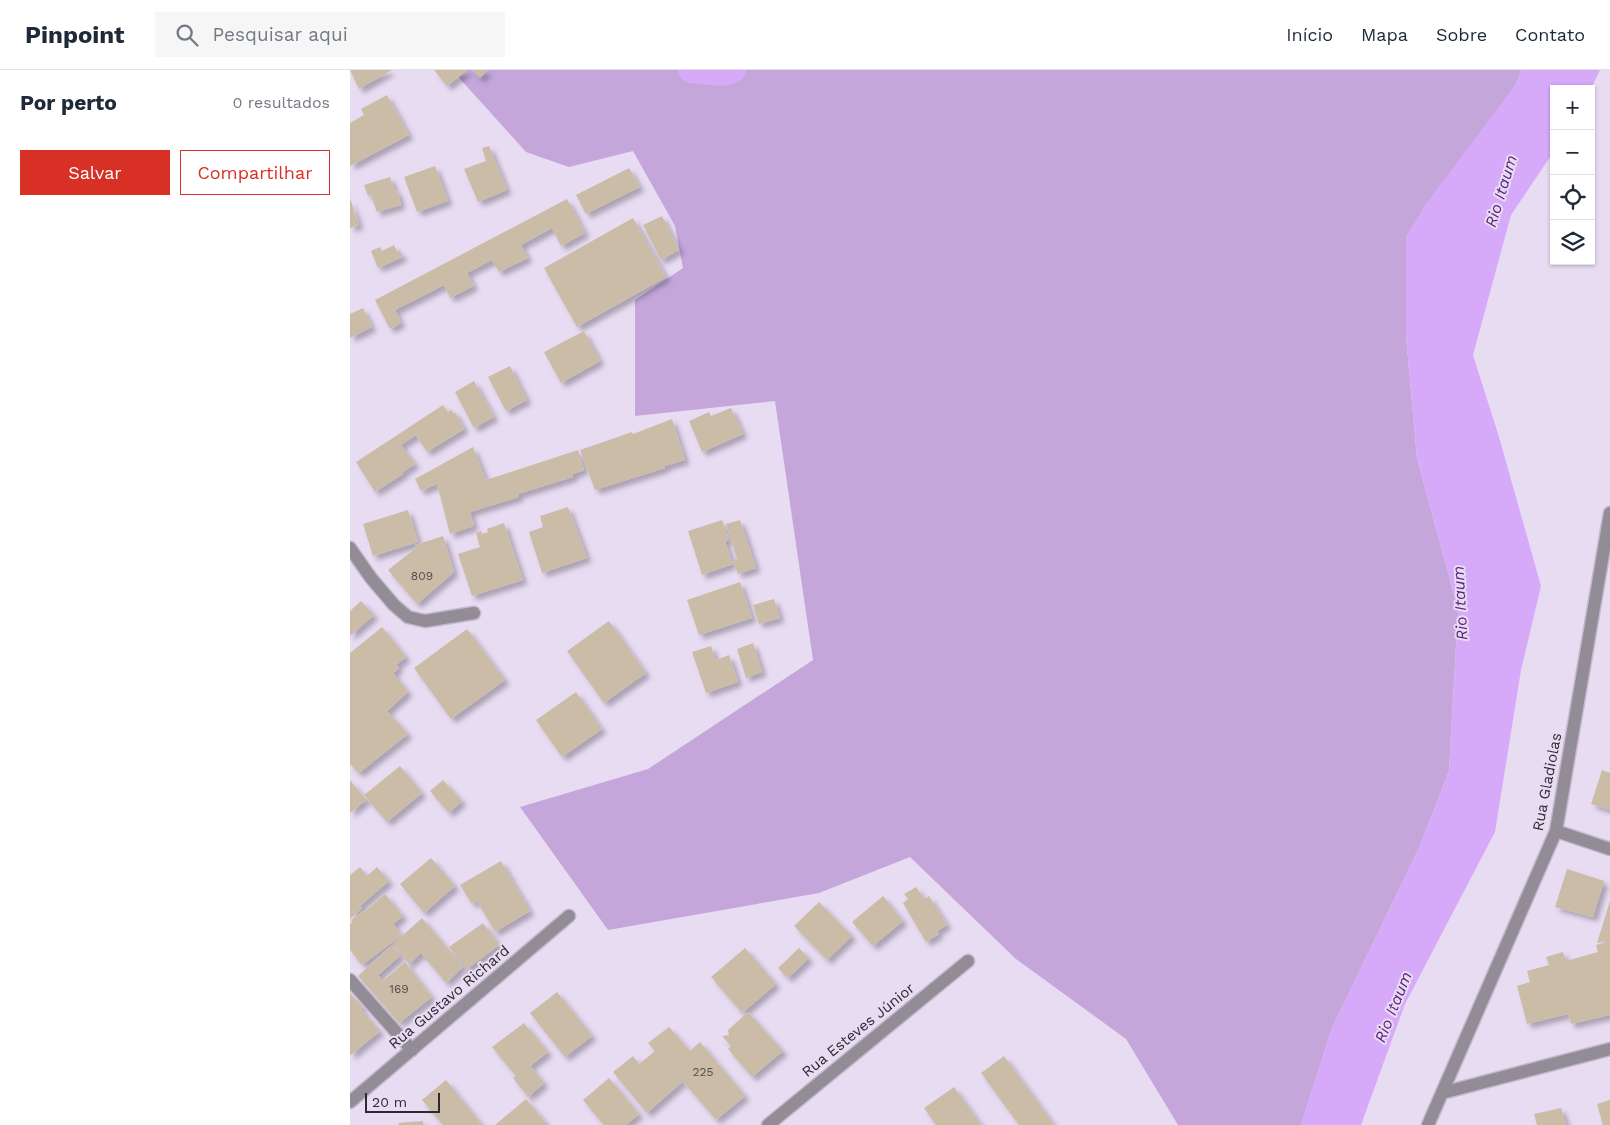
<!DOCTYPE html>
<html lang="pt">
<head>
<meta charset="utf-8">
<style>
	body { margin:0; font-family:"Work Sans",sans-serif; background:#f6f6f7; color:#1f2937 }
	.controls { position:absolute; right:15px; top:15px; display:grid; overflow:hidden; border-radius:0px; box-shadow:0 1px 4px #0004 }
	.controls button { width:45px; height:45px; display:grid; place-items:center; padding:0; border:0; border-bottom:1px solid #e0e1e3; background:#fff; color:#1f2937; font:25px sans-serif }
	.scale { position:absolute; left:15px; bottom:12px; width:75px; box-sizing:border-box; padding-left:5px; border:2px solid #2d2931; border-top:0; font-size:14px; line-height:18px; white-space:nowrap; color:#2d2931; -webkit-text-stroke:4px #e8dcf3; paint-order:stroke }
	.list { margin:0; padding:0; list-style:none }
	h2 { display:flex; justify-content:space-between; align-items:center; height:65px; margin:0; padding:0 20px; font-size:21px }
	h2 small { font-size:16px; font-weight:400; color:#747a83 }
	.actions { display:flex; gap:10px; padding:15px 20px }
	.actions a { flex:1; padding:11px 0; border:1px solid #d93025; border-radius:0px; text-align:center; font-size:18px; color:#d93025 }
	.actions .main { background:#d93025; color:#fff }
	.icon { flex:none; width:28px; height:28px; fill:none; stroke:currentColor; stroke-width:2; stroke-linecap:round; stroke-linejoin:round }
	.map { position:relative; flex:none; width:1260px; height:1055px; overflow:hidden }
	header { display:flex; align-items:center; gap:30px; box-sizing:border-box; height:70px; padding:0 25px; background:#fff; border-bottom:1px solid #e0e1e3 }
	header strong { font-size:24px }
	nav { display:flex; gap:28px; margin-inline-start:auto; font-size:18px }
	.search { width:350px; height:45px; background:#f6f6f7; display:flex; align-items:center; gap:12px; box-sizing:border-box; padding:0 18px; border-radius:0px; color:#747a83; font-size:19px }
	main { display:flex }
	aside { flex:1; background:#fff }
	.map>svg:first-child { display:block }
	.green { fill:#c4a6db }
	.water { fill:#d7aaf9 }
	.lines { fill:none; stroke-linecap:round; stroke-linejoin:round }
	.canal { stroke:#d7aaf9; stroke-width:26 }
	.building { fill:#cbbca7; filter:url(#shadow) }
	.street-casing { stroke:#c3b8cc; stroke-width:15 }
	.street { stroke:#918c96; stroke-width:12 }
	.labels { text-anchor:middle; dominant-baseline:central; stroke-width:4; stroke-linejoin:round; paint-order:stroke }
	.number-label { font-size:12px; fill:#544e4e }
	.street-label { font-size:15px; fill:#2d2931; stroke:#e8dcf3 }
	.water-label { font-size:16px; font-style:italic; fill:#5c237d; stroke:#e8dcf3 }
</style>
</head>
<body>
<header>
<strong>Pinpoint</strong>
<div class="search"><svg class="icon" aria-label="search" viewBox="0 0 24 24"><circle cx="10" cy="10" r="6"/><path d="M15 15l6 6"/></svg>Pesquisar aqui</div>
<nav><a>Início</a><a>Mapa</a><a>Sobre</a><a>Contato</a></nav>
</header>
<main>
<aside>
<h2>Por perto<small>0 resultados</small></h2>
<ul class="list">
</ul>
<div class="actions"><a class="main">Salvar</a><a>Compartilhar</a></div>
</aside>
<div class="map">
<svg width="1260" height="1055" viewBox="0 0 1260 1055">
	<defs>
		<filter id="shadow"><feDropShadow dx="4.5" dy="4.5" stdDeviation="2.5" flood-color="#0004"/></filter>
	</defs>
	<rect width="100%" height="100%" fill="#e8dcf3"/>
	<!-- green -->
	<path class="green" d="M 102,0 L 1171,0 L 1167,13 L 1056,167 L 1056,266 L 1067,388 L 1108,540 L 1099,701 L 1069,778 L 982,958 L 951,1055 L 828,1055 L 776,969 L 666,889 L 560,787 L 469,823 L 258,860 L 170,737 L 298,699 L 463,590 L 425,331 L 285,346 L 285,230 L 333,198 L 325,156 L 283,81 L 219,97 L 176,82 Z"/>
	<!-- water -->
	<path class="water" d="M 1171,0 L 1250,0 L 1241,19 L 1204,19 L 1204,81 L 1161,145 L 1123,285 L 1149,367 L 1191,516 L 1171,600 L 1145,762 L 1055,934 L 1011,1055 L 951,1055 L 982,958 L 1069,778 L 1099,701 L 1108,540 L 1067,388 L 1056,266 L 1056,167 L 1075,135 L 1167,13 Z"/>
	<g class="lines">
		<!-- canal -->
		<path class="canal" d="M 341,0 L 372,3 L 383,0"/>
	</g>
	<!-- building -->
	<path class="building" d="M 0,0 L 42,0 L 9,19 Z
		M 84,0 L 118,0 L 97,16 Z
		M 122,0 L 138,0 L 130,8 Z
		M 37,25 L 59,65 L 0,96 L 0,53 L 14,45 L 11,39 Z
		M 139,76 L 157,120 L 128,132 L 114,99 L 136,91 L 132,78 Z
		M 85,96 L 98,131 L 67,142 L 54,107 Z
		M 279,98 L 290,117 L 236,144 L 226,125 Z
		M 40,107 L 45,121 L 47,120 L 51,135 L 27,142 L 21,125 L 18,126 L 14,115 Z
		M 0,128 L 9,155 L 0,158 Z
		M 217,129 L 235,163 L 211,176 L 202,158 L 171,175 L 178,188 L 149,202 L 142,190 L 117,203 L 124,216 L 100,228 L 94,215 L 45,240 L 51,253 L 40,259 L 25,230 Z
		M 312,146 L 329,180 L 311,190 L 293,155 Z
		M 283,148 L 316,207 L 227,257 L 194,198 Z
		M 44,175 L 47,182 L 50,181 L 53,187 L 28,198 L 21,181 L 30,177 L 32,181 Z
		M 13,238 L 22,257 L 0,268 L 0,244 Z
		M 234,261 L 250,291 L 211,313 L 194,282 Z
		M 160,296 L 177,330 L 156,341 L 138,307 Z
		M 124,311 L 144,347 L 124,358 L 105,322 Z
		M 93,335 L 98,342 L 102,340 L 104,344 L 105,342 L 114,359 L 77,382 L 66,365 L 51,375 L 65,394 L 52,403 L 53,404 L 25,422 L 6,392 Z
		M 381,338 L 393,364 L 352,382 L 339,351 L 359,342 L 361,346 Z
		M 322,349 L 335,390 L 315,396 L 315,398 L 245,420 L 230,380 L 282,362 L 283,364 Z
		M 123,377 L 136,410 L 228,380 L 234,400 L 223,404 L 223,407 L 168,424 L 169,427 L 120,442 L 124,456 L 100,464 L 87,414 L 71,421 L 65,409 Z
		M 218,437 L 237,488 L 192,503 L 179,462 L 193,457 L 190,446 Z
		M 58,440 L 68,472 L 23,486 L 13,454 Z
		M 372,450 L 379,470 L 375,471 L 383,494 L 352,505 L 338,461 Z
		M 390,450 L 406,498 L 388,504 L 383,490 L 387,489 L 376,454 Z
		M 154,453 L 173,510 L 122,526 L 108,484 L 130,477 L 126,463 L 131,461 L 132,464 L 138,462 L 137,459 Z
		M 93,466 L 104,502 L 67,534 L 38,500 L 67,477 L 65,475 Z
		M 390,512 L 402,548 L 349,565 L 337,530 Z
		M 424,529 L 430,548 L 409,554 L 403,535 Z
		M 11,531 L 24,545 L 0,566 L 0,541 Z
		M 259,551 L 296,603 L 254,633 L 217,581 Z
		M 32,557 L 56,587 L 46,595 L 49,598 L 43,603 L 58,622 L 37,641 L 58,664 L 9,703 L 0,694 L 0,583 Z
		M 117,559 L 155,610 L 101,649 L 64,598 Z
		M 403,573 L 412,602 L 396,608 L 387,579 Z
		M 361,576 L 366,590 L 379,585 L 388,612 L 356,623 L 342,582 Z
		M 226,622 L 252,659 L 212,687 L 186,650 Z
		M 50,696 L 72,723 L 37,752 L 14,725 Z
		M 1252,700 L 1260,703 L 1260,740 L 1241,734 Z
		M 0,710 L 16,730 L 0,743 Z
		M 93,710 L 112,731 L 99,743 L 80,721 Z
		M 81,788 L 105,816 L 74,843 L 50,814 Z
		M 151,791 L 180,841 L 145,862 L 127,831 L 122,834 L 110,815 Z
		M 10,797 L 17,806 L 27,797 L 39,811 L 10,836 L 12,838 L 0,849 L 0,805 Z
		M 1217,799 L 1254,811 L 1243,847 L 1205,837 Z
		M 566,817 L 574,829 L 579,826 L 597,855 L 587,861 L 589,864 L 576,872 L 553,833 L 558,829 L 554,824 Z
		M 35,824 L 53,846 L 43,854 L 52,865 L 12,895 L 0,880 L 0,854 L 2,852 L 1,850 L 13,841 L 14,842 Z
		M 533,826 L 553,851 L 523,876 L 502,852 Z
		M 1260,831 L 1260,870 L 1247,873 Z
		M 469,832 L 502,866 L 477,890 L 444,856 Z
		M 72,848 L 113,897 L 96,913 L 71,883 L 59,894 L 43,874 Z
		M 133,853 L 149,875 L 117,899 L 99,877 Z
		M 1260,871 L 1260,945 L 1221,954 L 1218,944 L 1177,954 L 1167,916 L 1180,912 L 1177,901 L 1199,895 L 1196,887 L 1213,882 L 1216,891 L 1248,882 L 1246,875 Z
		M 42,875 L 50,886 L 28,905 L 33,911 L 55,892 L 82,927 L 49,953 L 8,906 Z
		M 395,878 L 426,914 L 392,943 L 361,907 Z
		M 449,878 L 459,888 L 438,908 L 428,898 Z
		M 207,922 L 242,966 L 215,987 L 180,943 Z
		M 0,923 L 13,937 L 11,939 L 30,961 L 1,985 L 0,983 Z
		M 398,942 L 433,981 L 402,1007 L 378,979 L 381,976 L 372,966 L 379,965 L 378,960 Z
		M 174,953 L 198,982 L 180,996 L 194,1013 L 178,1027 L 163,1008 L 166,1006 L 142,977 Z
		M 319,957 L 340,981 L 350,972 L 395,1026 L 366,1050 L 326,1003 L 325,1004 L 332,1012 L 297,1043 L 263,1002 L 283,986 L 289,994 L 305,981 L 298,973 Z
		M 654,986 L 704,1055 L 669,1055 L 631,1003 Z
		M 259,1008 L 289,1044 L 276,1055 L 254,1055 L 233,1030 Z
		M 96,1010 L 132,1055 L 93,1055 L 72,1030 Z
		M 604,1017 L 631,1055 L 586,1055 L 574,1038 Z
		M 176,1029 L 196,1053 L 193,1055 L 145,1055 Z
		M 1260,1030 L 1260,1055 L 1253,1055 L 1247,1034 Z
		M 1211,1038 L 1216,1055 L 1187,1055 L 1184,1044 Z
		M 73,1051 L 73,1055 L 49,1055 L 48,1053 Z"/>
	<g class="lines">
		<!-- street casing -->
		<g class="street-casing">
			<path id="street" d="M 0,478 L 21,508 L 44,535 L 58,547 L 75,551 L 124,543
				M 1206,761 L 1260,779
				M 0,910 L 62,980
				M 1092,1023 L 1260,979
				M 0,1032 L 219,846
				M 418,1055 L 618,891
				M 1078,1055 L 1206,761 L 1260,443"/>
		</g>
		<!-- street -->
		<use href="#street" class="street"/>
	</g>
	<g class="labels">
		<!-- number labels -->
		<g class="number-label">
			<text x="72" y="506">809</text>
			<text x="49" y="919">169</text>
			<text x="353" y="1002">225</text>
		</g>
		<!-- street labels -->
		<g class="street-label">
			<text transform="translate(1197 712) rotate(-79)">Rua Gladiolas</text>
			<text transform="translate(99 927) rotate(-40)">Rua Gustavo Richard</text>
			<text transform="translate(508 960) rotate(-39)">Rua Esteves Júnior</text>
		</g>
		<!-- water labels -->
		<g class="water-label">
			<text transform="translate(1151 121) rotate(-73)">Rio Itaum</text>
			<text transform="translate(1110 533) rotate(-93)">Rio Itaum</text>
			<text transform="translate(1043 937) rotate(-68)">Rio Itaum</text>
		</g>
	</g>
</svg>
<div class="controls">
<button>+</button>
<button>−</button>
<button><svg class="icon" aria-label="locate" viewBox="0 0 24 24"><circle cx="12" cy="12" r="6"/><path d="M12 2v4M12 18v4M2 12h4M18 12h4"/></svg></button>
<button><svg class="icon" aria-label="layers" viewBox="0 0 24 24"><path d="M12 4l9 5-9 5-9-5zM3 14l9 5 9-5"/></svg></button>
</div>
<div class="scale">20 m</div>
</div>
</main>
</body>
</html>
